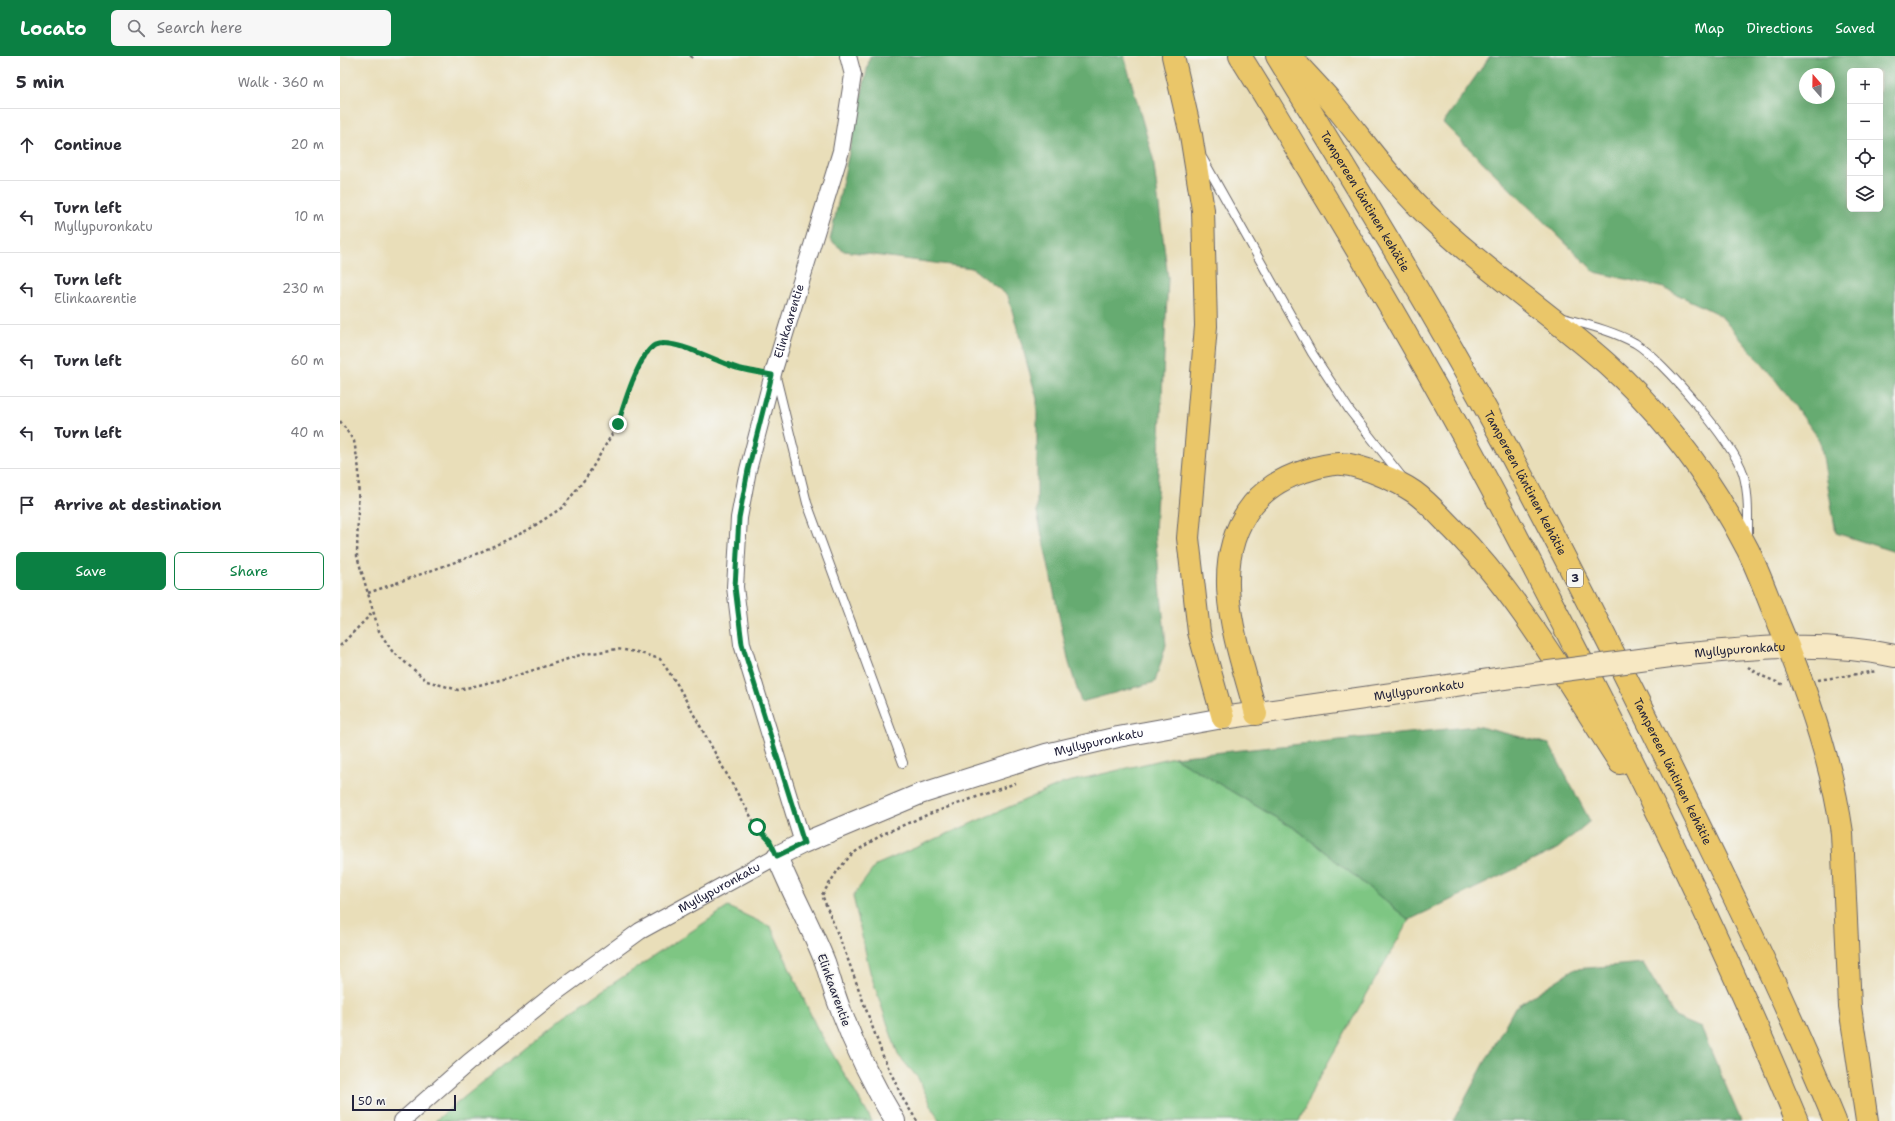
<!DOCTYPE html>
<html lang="en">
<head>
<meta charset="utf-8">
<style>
	body { margin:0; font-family:"Shantell Sans",sans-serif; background:#f7f7f7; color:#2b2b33 }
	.controls { position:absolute; right:12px; top:12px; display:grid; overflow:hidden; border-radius:6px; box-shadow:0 4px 16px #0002 }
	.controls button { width:36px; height:36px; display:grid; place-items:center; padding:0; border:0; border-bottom:1px solid #e1e1e2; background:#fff; color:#2b2b33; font:20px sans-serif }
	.compass { position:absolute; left:1459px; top:12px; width:36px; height:36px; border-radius:50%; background:#fff; box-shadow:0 4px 16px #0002; rotate:340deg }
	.scale { position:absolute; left:12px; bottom:10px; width:104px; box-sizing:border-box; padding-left:4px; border:2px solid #22223b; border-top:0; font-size:11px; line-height:14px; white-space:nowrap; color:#22223b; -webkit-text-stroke:3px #f6f6f2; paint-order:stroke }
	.stop { position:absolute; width:12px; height:12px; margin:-9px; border:3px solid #0b8043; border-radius:50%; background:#fff }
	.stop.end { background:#0b8043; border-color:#fff; box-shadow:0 1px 4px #0008 }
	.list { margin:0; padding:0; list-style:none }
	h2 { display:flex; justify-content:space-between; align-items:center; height:52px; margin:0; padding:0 16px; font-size:17px }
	h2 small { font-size:13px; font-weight:400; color:#7c7c81 }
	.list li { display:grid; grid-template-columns:26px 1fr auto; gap:12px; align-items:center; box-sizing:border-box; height:72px; padding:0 16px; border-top:1px solid #e1e1e2 }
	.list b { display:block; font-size:15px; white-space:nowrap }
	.list p { margin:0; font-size:13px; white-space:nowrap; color:#7c7c81 }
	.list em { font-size:13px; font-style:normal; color:#7c7c81 }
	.actions { display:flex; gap:8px; padding:12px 16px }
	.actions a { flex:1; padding:9px 0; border:1px solid #0b8043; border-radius:6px; text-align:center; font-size:14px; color:#0b8043 }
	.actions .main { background:#0b8043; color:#fff }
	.icon { flex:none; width:22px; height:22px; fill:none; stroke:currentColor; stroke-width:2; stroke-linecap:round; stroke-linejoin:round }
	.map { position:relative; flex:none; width:1555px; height:1065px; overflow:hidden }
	header { display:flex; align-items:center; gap:24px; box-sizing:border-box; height:56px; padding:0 20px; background:#0b8043; color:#fff }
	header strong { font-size:19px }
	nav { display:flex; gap:22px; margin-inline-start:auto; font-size:14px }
	.search { width:280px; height:36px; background:#f7f7f7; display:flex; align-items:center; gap:10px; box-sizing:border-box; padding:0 14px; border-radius:6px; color:#7c7c81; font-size:15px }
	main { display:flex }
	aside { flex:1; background:#fff }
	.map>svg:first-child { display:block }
	.green { fill:#7ec683; stroke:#50745f }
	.forest { fill:#66ab71; stroke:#446656; fill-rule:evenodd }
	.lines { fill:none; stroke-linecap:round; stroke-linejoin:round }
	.service-casing { stroke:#686467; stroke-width:10 }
	.minor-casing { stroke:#686467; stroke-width:18 }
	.tertiary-casing { stroke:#686467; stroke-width:22 }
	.secondary-casing { stroke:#686467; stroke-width:24 }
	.motorway-casing { stroke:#686467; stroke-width:24 }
	.path { stroke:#686467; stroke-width:2.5; stroke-dasharray:3 3; stroke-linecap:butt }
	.service { stroke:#fff; stroke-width:8 }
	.minor { stroke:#fff; stroke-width:16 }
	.tertiary { stroke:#fff; stroke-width:20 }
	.secondary { stroke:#f7e8c3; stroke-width:22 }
	.motorway { stroke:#eac669; stroke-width:22 }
	.secondary-bridge-casing { stroke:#686467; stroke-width:24; stroke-linecap:butt }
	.secondary-bridge { stroke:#f7e8c3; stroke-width:22 }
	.route { stroke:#0b8043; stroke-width:5 }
	.labels { text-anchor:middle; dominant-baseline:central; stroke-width:3.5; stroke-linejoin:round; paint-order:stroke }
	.shield { fill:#f6f6f2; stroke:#626272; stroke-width:1 }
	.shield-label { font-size:11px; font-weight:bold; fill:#22223b }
	.street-label { font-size:12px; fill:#22223b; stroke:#f6f6f2 }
</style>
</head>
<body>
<header>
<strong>Locato</strong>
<div class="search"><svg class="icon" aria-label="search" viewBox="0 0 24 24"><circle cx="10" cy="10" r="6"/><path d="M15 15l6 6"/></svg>Search here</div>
<nav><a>Map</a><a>Directions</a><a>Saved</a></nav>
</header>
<main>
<aside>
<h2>5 min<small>Walk · 360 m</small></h2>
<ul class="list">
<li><svg class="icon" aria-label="ahead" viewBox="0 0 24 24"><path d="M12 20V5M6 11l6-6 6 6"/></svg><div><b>Continue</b></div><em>20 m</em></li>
<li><svg class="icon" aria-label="left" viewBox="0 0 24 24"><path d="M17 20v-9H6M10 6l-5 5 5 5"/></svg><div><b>Turn left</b><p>Myllypuronkatu</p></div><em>10 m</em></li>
<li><svg class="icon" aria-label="left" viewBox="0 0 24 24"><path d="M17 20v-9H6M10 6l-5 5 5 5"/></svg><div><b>Turn left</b><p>Elinkaarentie</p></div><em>230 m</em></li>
<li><svg class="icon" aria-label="left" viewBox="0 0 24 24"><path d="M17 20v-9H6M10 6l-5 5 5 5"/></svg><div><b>Turn left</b></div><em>60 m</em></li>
<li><svg class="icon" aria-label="left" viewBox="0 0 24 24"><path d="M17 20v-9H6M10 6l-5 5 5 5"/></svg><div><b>Turn left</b></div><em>40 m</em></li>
<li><svg class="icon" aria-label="arrive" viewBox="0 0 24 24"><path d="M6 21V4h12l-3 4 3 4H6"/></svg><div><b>Arrive at destination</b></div></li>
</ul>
<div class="actions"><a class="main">Save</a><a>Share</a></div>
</aside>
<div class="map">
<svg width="1555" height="1065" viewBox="0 0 1555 1065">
	<rect width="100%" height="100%" fill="#f6f6f2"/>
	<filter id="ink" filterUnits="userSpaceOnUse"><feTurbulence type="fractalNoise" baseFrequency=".025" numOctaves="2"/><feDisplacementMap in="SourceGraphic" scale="8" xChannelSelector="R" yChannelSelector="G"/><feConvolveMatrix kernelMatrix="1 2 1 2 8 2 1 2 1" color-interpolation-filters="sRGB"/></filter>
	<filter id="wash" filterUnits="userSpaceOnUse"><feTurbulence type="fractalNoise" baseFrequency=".012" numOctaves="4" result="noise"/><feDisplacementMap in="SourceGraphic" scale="16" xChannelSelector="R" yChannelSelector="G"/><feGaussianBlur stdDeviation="0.9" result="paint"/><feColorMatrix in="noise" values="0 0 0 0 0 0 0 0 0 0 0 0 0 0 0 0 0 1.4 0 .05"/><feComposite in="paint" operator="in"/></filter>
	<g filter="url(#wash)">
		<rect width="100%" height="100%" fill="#e9deb9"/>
		<!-- green -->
		<path class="green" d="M 834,701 L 960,776 L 1069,864 L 974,1031 L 959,1065 L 599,1065 L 578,1022 L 558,999 L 530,916 L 513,840 L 536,809 L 724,727 Z
			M 388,851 L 431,871 L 476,970 L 532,1065 L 95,1065 L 224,960 Z"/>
		<!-- forest -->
		<path class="forest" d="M 530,0 L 784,0 L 813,102 L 828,222 L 815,477 L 826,589 L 815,626 L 741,646 L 729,607 L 697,456 L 697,343 L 668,240 L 632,212 L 504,195 L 490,184 Z
			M 1150,0 L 1555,0 L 1555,496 L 1496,477 L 1480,384 L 1434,322 L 1380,259 L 1324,232 L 1255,216 L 1103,67 ZM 1510,15 L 1540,15 L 1540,153 L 1510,153 ZM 1465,18 L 1489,18 L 1489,42 L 1465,42 Z
			M 1136,670 L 1209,688 L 1250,765 L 1217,793 L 1069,864 L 960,776 L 834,701 Z
			M 1303,907 L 1335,961 L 1361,972 L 1401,1065 L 1113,1065 L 1175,951 L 1235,913 Z"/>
	</g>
	<g filter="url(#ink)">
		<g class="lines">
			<!-- service casing -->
			<g class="service-casing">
				<path id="service" d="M 863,103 L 972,297 L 1010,355 L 1062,421
					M 1223,262 C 1248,269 1273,275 1295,287 C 1322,303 1394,388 1403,417 C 1409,437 1408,460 1408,481
					M 436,321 L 467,447 L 563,707"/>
			</g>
			<!-- minor casing -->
			<g class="minor-casing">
				<g id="minor">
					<path id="s1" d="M 463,787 L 402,588 L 395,531 L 399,462 L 408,414 L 434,314 L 501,95 L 513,19 L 508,0"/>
					<path id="s2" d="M 62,1065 L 129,1006 L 215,937 L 300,875 L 437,800"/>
				</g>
			</g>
			<!-- tertiary casing -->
			<g class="tertiary-casing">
				<g id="tertiary">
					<path id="s3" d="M 555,1065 C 533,1029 515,992 500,952 C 494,937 490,921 485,906 C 471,870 451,836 437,800 L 463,787 L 580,738 L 706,698 L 778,681 L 883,662"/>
				</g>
			</g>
			<!-- secondary casing -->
			<g class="secondary-casing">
				<g id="secondary">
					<path id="s4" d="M 1338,599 C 1410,592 1484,584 1555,600"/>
					<path id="s5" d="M 883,662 L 1178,620"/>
				</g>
			</g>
			<!-- motorway casing -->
			<g class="motorway-casing">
				<g id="motorway">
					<path d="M 833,0 L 851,79 L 863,154 L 866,270 L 848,482 L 859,576 L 883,662"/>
					<path d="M 900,0 C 926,41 950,82 975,124 C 1048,244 1118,367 1183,492 C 1282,679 1376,869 1457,1065"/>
					<path id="s6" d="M 937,0 C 1015,128 1093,255 1164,386 C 1219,489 1272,593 1324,698 C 1384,819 1443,940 1495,1065"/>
					<path d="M 950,0 C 963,15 977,29 990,44 C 1020,80 1047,119 1081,153 C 1138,210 1206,254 1266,307 C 1324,359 1372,424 1408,494 C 1420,519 1429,545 1440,571 C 1468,637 1492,706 1502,777 L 1510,951 L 1527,1065"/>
					<path d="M 916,658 C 899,592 864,509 913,448 C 927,431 945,421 965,415 C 977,411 990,407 1002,408 C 1021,409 1058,425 1074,436 C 1088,446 1100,460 1112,472 C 1180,540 1227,626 1280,707"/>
				</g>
			</g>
			<!-- path -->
			<path class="path" d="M 350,0 L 354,3
				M 0,365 L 14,385 L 19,413 L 17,500 L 39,575 L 52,595 L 87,625 L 118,634 L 172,621 L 240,599 L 277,593 L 297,596 L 320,603 L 337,628 L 396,735 L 417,771 L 430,785
				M 28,537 L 132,500 L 188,474 L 223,451 L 248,419 L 278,368 L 293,325 L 306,299 L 315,289 L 332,288 L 397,312 L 420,316
				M 0,590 L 33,556
				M 1408,611 L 1422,620 L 1444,629
				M 1478,624 L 1537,615
				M 577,1065 L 563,1043 L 543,1000 L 507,901 L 482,839 L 498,814 L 512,798 L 543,778 L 589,758 L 676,727"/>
			<!-- service -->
			<use href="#service" class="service"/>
			<!-- minor -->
			<use href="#minor" class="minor"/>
			<!-- tertiary -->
			<use href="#tertiary" class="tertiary"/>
			<!-- secondary -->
			<use href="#secondary" class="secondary"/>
			<!-- motorway -->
			<use href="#motorway" class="motorway"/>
			<!-- secondary-bridge casing -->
			<g class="secondary-bridge-casing">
				<path id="secondary-bridge" d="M 1178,620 L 1338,599"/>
			</g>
			<!-- secondary-bridge -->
			<use href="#secondary-bridge" class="secondary-bridge"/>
		</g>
	</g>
	<g class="lines" filter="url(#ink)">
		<!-- route -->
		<path class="route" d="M 278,368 C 283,351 299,297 315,289 C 332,281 378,306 397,312 C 408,315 421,317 432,319 L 408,414 L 399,462 L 395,531 L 402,588 L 464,787 L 437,800 L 430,785 L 417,771"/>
	</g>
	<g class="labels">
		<!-- shield labels -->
		<rect class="shield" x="1227" y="513" width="16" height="18" rx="3"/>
		<g class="shield-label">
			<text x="1235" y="522">3</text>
		</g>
		<!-- street labels -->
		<g class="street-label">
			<text stroke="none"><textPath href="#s6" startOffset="170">Tampereen läntinen kehätie</textPath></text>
			<text stroke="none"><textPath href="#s1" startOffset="538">Elinkaarentie</textPath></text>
			<text stroke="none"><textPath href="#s6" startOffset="494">Tampereen läntinen kehätie</textPath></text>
			<text stroke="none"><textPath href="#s4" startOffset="62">Myllypuronkatu</textPath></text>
			<text stroke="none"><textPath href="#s5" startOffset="198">Myllypuronkatu</textPath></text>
			<text stroke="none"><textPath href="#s3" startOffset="633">Myllypuronkatu</textPath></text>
			<text stroke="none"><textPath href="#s6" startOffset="818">Tampereen läntinen kehätie</textPath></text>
			<text stroke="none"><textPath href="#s2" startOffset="395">Myllypuronkatu</textPath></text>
			<text transform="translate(494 934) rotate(70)">Elinkaarentie</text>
		</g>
	</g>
</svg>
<div class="controls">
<button>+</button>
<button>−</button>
<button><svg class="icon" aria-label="locate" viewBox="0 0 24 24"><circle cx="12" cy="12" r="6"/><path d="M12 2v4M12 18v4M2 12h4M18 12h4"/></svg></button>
<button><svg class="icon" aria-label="layers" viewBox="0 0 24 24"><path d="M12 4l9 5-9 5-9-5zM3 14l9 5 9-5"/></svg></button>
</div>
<svg class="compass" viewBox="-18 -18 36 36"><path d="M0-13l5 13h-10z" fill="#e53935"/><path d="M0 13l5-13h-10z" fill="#7c7c81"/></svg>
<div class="scale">50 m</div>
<div class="stop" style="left:417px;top:771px"></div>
<div class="stop end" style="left:278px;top:368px"></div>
</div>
</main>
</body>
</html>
